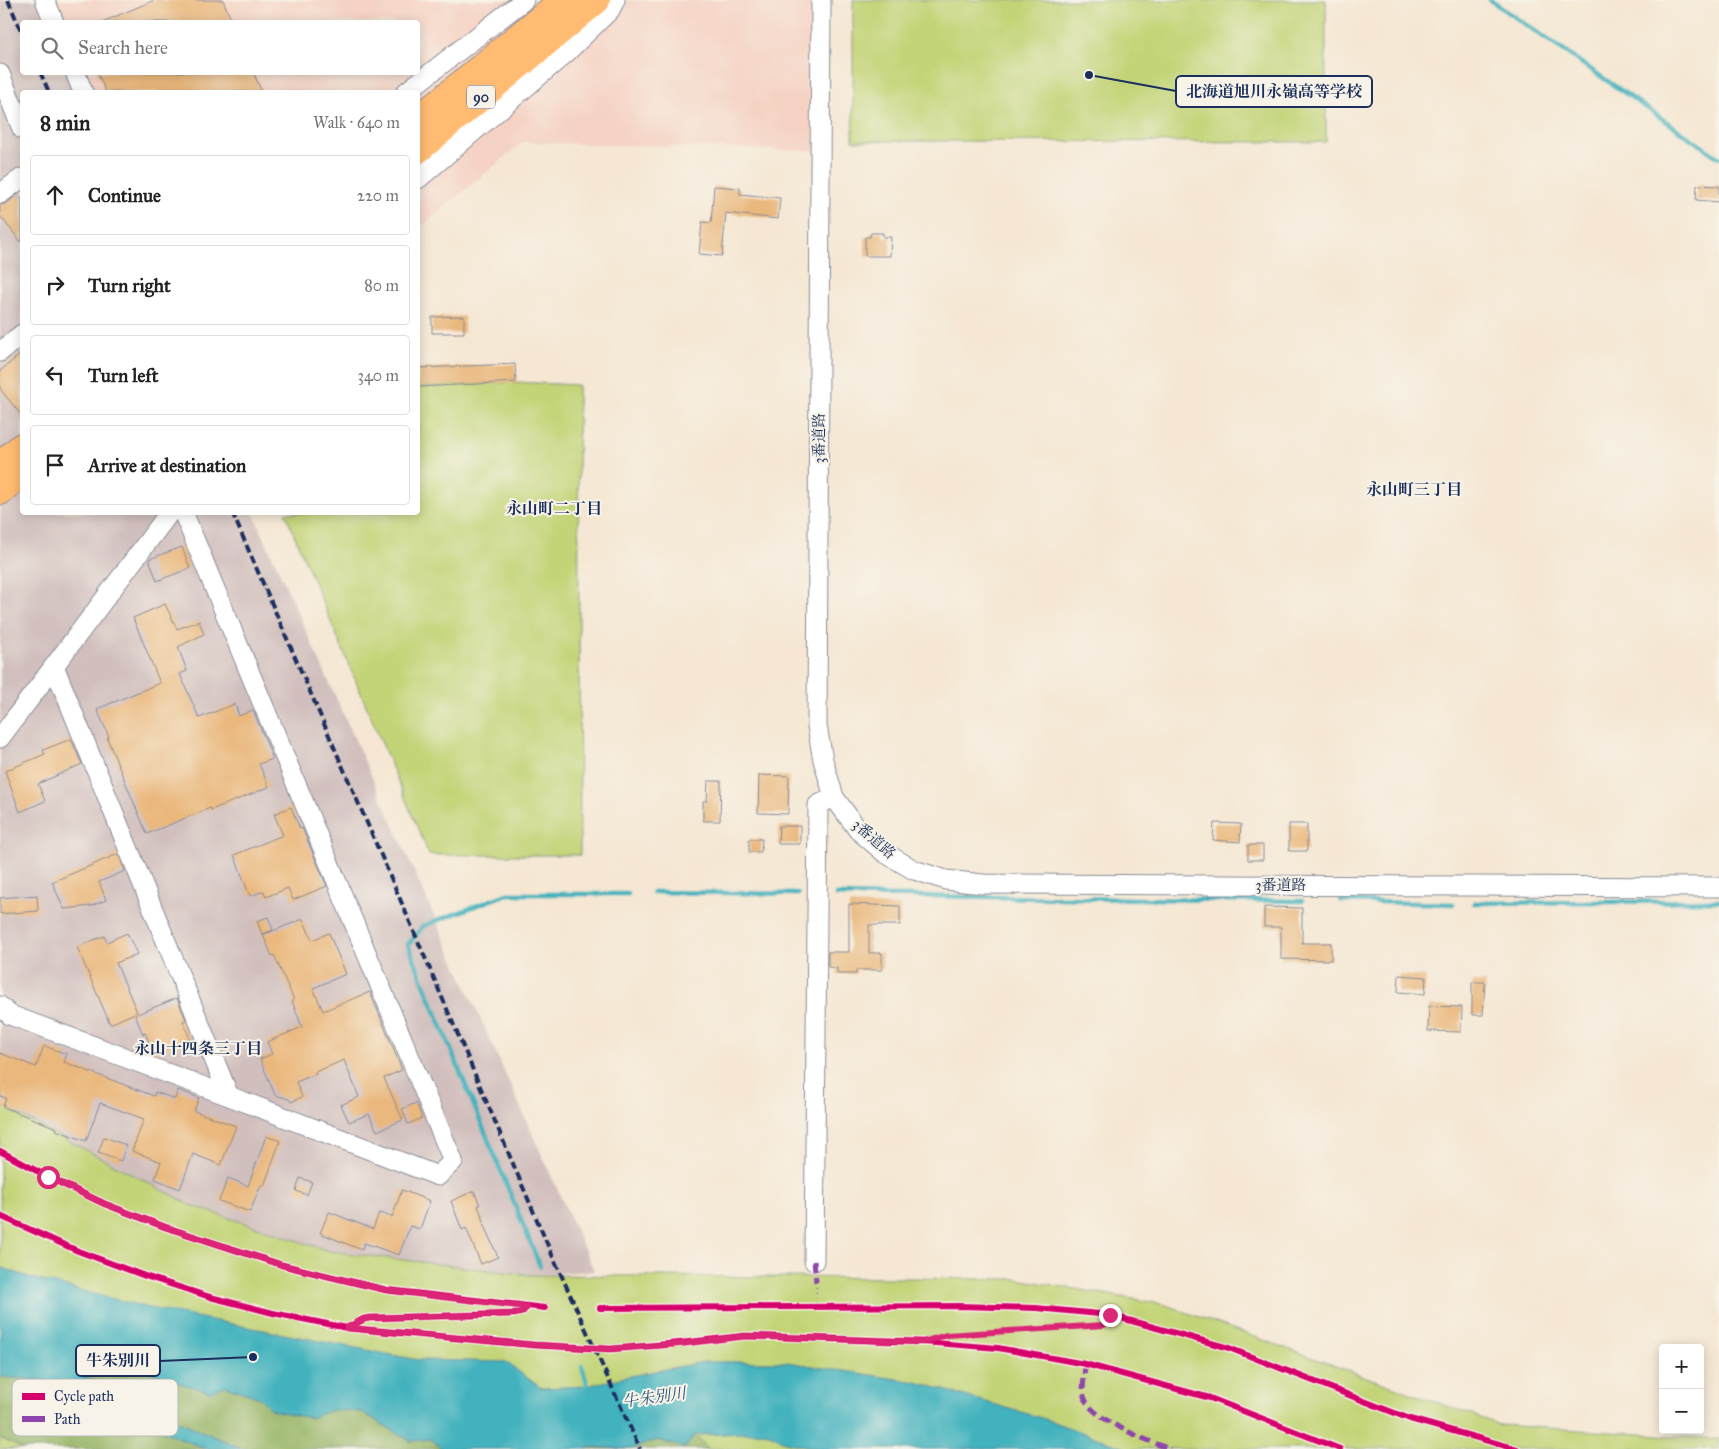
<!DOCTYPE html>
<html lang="en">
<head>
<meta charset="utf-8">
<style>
	body { margin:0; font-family:"IM FELL Great Primer","Noto Serif JP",serif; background:#f2f2f2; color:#222 }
	.controls { position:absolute; right:15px; bottom:15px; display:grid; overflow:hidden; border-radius:5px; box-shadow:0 2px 12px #0003 }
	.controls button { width:45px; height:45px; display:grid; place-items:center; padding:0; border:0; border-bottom:1px solid #e0e0e0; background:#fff; color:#222; font:25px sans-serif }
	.stop { position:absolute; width:15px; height:15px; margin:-11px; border:4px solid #db2777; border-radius:50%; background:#fff }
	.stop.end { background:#db2777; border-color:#fff; box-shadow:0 1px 5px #0008 }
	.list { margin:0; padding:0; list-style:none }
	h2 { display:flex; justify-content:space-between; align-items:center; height:65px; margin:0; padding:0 20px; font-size:21px }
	h2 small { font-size:16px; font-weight:400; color:#767676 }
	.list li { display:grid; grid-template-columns:32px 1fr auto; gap:15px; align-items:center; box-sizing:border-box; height:80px; margin:0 10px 10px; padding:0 10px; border:1px solid #e0e0e0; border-radius:5px }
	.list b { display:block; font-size:19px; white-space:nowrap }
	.list em { font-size:16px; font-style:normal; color:#767676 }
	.icon { flex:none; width:28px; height:28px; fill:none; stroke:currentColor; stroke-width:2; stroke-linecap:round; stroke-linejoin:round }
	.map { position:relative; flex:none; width:1719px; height:1449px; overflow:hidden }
	.search { position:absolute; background:#fff; box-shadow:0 2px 12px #0003; left:20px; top:20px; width:400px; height:55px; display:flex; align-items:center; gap:12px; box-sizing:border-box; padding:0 18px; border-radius:5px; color:#767676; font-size:19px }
	.panel { position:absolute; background:#fff; box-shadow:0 2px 12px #0003; left:20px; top:90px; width:400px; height:425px; border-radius:5px }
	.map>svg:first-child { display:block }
	.built { fill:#f5d2c3 }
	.industrial { fill:#d1bfbd }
	.green { fill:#c2d477; stroke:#6e826a }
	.forest { fill:#99b668; stroke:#5a7263 }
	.water { fill:#43b2be; stroke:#2f708e }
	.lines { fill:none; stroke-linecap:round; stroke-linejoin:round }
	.stream { stroke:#43b2be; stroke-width:4.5 }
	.building { fill:#eab77c }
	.minor-casing { stroke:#888b98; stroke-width:21 }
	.primary-casing { stroke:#888b98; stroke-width:30 }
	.path { stroke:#888b98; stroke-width:2.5; stroke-dasharray:1 4; stroke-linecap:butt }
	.minor { stroke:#fff; stroke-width:19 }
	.primary { stroke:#ffbb71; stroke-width:28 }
	.rail { stroke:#1b2f5e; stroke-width:4; stroke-dasharray:8 4; stroke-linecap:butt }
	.quiet { stroke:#8e44ad; stroke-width:5; stroke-dasharray:10 5; stroke-linecap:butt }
	.cycleway-casing { stroke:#f7f3e8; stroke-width:9 }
	.cycleway { stroke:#d6006c; stroke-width:6 }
	.route { stroke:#db2777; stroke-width:6 }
	.labels { text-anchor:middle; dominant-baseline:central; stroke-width:4; stroke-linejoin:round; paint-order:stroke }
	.shield { fill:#f7f3e8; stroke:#5d6a87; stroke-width:1 }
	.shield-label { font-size:14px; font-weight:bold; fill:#1b2f5e }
	.street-label { font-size:15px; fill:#1b2f5e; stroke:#f7f3e8 }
	.neighbourhood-label { font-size:16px; font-weight:bold; fill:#1b2f5e; stroke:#f7f3e8 }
	.water-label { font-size:16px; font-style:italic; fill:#27567b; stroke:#f7f3e8 }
	.key { fill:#f7f3e8; stroke:#b5b8bf; stroke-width:1 }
	.key-label { font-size:14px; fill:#1b2f5e }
	.leader { fill:none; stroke:#1b2f5e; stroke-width:2 }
	.callout-dot { fill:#1b2f5e; stroke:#f7f3e8; stroke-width:2 }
	.callout { fill:#f7f3e8; stroke:#1b2f5e; stroke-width:2 }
	.callout-label { font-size:16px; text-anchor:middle; font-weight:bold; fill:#1b2f5e }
</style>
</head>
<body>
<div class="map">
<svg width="1719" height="1449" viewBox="0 0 1719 1449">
	<rect width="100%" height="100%" fill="#f7f3e8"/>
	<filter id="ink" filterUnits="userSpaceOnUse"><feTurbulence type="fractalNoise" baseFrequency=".02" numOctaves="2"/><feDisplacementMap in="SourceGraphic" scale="10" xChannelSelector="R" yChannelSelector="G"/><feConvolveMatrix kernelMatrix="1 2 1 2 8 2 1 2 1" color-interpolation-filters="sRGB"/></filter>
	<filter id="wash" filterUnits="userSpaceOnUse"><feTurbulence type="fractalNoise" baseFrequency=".0096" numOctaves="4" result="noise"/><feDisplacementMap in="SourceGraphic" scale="20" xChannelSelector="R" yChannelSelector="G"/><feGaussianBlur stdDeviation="1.12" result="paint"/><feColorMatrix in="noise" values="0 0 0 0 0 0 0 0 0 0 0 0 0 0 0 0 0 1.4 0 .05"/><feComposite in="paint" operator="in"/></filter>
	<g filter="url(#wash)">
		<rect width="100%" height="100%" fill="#f5e7d3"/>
		<!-- built -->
		<path class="built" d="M 36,0 L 813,0 L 815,151 L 523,142 L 418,229 L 418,92 L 75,92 L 66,73 L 418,72 L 418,22 L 46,22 Z"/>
		<!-- industrial -->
		<path class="industrial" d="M 0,0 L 36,0 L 46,22 L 22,22 L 22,72 L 66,73 L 75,92 L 22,92 L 22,512 L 253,513 L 594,1271 L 530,1275 L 329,1251 L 193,1206 L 0,1105 Z"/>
		<!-- green -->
		<path class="green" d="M 853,0 L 1326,0 L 1326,142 L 853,141 Z
			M 516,382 L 578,385 L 580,855 L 429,855 L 285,513 L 418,512 L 418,387 Z
			M 0,1105 L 193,1206 L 329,1251 L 530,1275 L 1017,1279 L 1163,1304 L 1500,1425 L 1719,1439 L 1719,1449 L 1128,1449 L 1045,1419 L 916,1382 L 786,1362 L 704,1362 L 625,1377 L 587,1386 L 541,1388 L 506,1362 L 418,1360 L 149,1308 L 31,1278 L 0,1267 Z
			M 765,1432 L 789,1443 L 822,1449 L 709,1449 L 695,1435 Z
			M 0,1438 L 23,1449 L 0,1449 Z"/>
		<!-- forest -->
		<path class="forest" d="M 85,1354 L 127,1361 L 166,1379 L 210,1391 L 225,1386 L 260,1398 L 272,1410 L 311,1418 L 331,1410 L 362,1412 L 410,1441 L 431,1439 L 442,1449 L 243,1449 L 121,1396 L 106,1385 L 82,1376 L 78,1366 Z
			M 0,1377 L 40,1380 L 206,1449 L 23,1449 L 0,1438 Z
			M 695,1435 L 709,1449 L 586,1449 L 590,1447 L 631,1449 L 658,1440 L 685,1448 Z"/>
		<!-- water -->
		<path class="water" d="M 0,1267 L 31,1278 L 149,1308 L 418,1360 L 506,1362 L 541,1388 L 587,1386 L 625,1377 L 704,1362 L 786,1362 L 916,1382 L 1045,1419 L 1128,1449 L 822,1449 L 789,1443 L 765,1432 L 695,1435 L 685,1448 L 658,1440 L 631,1449 L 590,1447 L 586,1449 L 442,1449 L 431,1439 L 411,1441 L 362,1412 L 331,1410 L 311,1418 L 272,1410 L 260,1398 L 225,1386 L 210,1392 L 166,1379 L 127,1361 L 85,1354 L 78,1366 L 82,1376 L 106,1385 L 121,1396 L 243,1449 L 206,1449 L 40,1380 L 0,1377 Z"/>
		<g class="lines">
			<!-- stream -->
			<path class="stream" d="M 1490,0 L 1719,158
				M 653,892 L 798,894
				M 836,895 L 1302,901
				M 1341,901 L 1453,904
				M 1474,903 L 1719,901
				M 540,1266 L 408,945 L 423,926 L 507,894 L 628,894
				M 582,1366 L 589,1391"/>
		</g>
		<g id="blocks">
			<!-- building -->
			<path class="building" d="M 155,0 L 223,0 L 232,22 L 102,22 Z
				M 97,72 L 253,72 L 262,92 L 106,92 Z
				M 1697,185 L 1719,186 L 1719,202 L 1696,200 Z
				M 714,186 L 740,188 L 740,194 L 780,198 L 778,219 L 726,213 L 722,256 L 699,254 L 702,222 L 711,223 Z
				M 18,194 L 22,199 L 22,243 L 0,216 L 0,205 L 7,203 Z
				M 871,233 L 883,233 L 883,237 L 891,237 L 890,256 L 865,256 L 865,237 L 870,237 Z
				M 464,316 L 464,333 L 432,333 L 432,317 Z
				M 22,353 L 22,416 L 0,389 L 0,371 Z
				M 515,364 L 516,382 L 418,387 L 418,368 Z
				M 182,547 L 190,568 L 157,581 L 149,559 Z
				M 165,604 L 177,629 L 199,621 L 204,634 L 178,647 L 187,671 L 180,674 L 199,718 L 235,704 L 239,716 L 253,710 L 273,759 L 259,764 L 269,787 L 211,810 L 210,808 L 147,834 L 107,738 L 109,737 L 97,709 L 160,683 L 133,618 Z
				M 71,739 L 82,764 L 38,784 L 45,801 L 20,812 L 5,771 L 45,754 L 43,750 Z
				M 759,775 L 789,776 L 788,814 L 758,813 Z
				M 708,781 L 721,781 L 720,821 L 703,821 L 703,801 L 707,801 Z
				M 291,807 L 300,829 L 302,828 L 327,886 L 293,900 L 288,888 L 266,897 L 264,891 L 250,896 L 234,855 L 283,835 L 274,814 Z
				M 1214,823 L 1241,824 L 1240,842 L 1213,840 Z
				M 1289,824 L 1307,824 L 1307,851 L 1289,851 Z
				M 779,826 L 800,826 L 800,844 L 778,844 Z
				M 749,839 L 762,839 L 761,852 L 749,852 Z
				M 1248,845 L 1263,845 L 1263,860 L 1248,860 Z
				M 118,854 L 125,871 L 99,882 L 106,900 L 91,906 L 64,909 L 52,882 Z
				M 37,895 L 38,911 L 0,914 L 0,898 Z
				M 849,904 L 900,906 L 900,925 L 869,925 L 869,953 L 882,953 L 882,970 L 856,970 L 856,974 L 837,974 L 837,968 L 828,967 L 828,952 L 849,952 Z
				M 1264,907 L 1302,908 L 1302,943 L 1331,943 L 1331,960 L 1281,959 L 1281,927 L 1264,927 Z
				M 268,917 L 273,930 L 262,934 L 257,921 Z
				M 303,919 L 312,940 L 329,933 L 346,974 L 313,988 L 323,1011 L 370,992 L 402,1070 L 384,1078 L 403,1120 L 377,1131 L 369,1114 L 349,1122 L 341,1105 L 359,1097 L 344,1060 L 315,1072 L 316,1074 L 296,1082 L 302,1097 L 291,1102 L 289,1099 L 275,1095 L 260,1059 L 272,1054 L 267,1042 L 302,1027 L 292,1001 L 294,1000 L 274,955 L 272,956 L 263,935 Z
				M 127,933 L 137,954 L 116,963 L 137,1012 L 110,1024 L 77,947 L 104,936 L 107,942 Z
				M 1399,975 L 1426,977 L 1425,994 L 1398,992 Z
				M 1472,982 L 1485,982 L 1483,1015 L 1472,1015 Z
				M 177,998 L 186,1020 L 183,1021 L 190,1039 L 154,1054 L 145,1033 L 143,1034 L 135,1015 Z
				M 1429,1006 L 1462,1007 L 1461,1032 L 1428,1031 Z
				M 44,1046 L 67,1054 L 64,1062 L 154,1096 L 155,1092 L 175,1099 L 178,1090 L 199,1098 L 194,1111 L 236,1126 L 221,1165 L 193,1154 L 180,1189 L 155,1179 L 161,1162 L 132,1151 L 144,1119 L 100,1103 L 86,1141 L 56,1130 L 57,1128 L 3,1107 L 6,1098 L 0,1096 L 0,1053 L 36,1067 Z
				M 416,1103 L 422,1118 L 408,1124 L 402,1109 Z
				M 266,1136 L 280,1141 L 264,1186 L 261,1185 L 250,1212 L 219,1201 L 228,1178 L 248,1186 Z
				M 104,1137 L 126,1145 L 121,1161 L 98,1153 Z
				M 300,1178 L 312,1182 L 307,1195 L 296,1191 Z
				M 402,1190 L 430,1201 L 420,1229 L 410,1226 L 399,1255 L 364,1243 L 362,1250 L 320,1233 L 329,1212 L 373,1229 L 379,1213 L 392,1217 Z
				M 474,1191 L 480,1205 L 478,1206 L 484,1221 L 482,1221 L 498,1257 L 481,1264 L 466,1228 L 462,1230 L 451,1201 Z"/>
		</g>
	</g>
	<g filter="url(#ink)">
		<use href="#blocks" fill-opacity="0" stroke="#888b98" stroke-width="1"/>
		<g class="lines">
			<!-- minor casing -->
			<g class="minor-casing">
				<path id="minor" d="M 45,0 L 54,22
					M 821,0 L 817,726 L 823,760 L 834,797 L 858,830 L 885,853 L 914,870 L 946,880 L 983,884 L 1719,887
					M 75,72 L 83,92
					M 0,74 L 22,129
					M 406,92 L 524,0
					M 418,179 L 566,53 L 610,10 L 615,0
					M 0,194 L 22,178
					M 0,352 L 22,334
					M 54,666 L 229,1096
					M 0,738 L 170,512
					M 0,1006 L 10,1015 L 229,1096 L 438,1176 L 453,1161 L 183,512
					M 814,1261 L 818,805 L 834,797"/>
			</g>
			<!-- primary casing -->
			<g class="primary-casing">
				<path id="primary" d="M 418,120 L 564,0
					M 418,149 L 596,0
					M 0,466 L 22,447
					M 0,491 L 22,472"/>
			</g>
			<!-- path -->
			<path class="path" d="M 816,1282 L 817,1306
				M 923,1342 L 947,1335 L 1104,1325 L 1110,1315"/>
			<!-- minor -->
			<use href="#minor" class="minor"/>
			<!-- primary -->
			<use href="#primary" class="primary"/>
			<!-- rail -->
			<path class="rail" d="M 8,0 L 22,33
				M 40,72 L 49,92
				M 232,512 L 397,892 L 549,1248 L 640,1449"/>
			<!-- quiet -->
			<path class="quiet" d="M 814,1261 L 816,1282
				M 1085,1364 C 1085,1374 1081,1390 1085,1399 C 1093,1420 1149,1441 1170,1449"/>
			<!-- cycleway casing -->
			<g class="cycleway-casing">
				<path id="cycleway" d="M 0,1151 L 48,1177 L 105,1204 L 165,1227 L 282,1265 L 386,1290 L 545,1308
					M 0,1216 L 78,1251 L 145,1276 L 210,1297 L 273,1313 L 347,1328 L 534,1345 L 611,1349 L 680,1343 L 745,1336 L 923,1342 L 998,1348 L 1085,1364 L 1210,1398 L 1340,1449
					M 600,1308 L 958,1306 L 1036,1308 L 1110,1315 L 1229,1348 L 1410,1419 L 1517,1449
					M 347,1328 L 364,1319 L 370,1318 L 514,1314 L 522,1312 L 527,1307"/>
			</g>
			<!-- cycleway -->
			<use href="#cycleway" class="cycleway"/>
		</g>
	</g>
	<g class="lines" filter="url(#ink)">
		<!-- route -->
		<path class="route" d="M 48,1177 L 105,1204 L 165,1227 L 282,1265 L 386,1290 L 527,1307 L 522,1312 L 514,1314 L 370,1318 L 364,1319 L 347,1328 L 534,1345 L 610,1349 L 680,1344 L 745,1336 L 923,1342 L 947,1335 L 1104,1325 L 1110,1315"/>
	</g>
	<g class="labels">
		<!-- shield labels -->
		<rect class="shield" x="467" y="85.5" width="28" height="23" rx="4"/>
		<g class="shield-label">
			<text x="481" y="97">90</text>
		</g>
		<!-- street labels -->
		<g class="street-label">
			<text transform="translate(819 438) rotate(-90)">3番道路</text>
			<text transform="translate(874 839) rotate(41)">3番道路</text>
			<text x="1281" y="885">3番道路</text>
		</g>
		<!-- neighbourhood labels -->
		<g class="neighbourhood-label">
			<text x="1414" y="489">永山町三丁目</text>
			<text x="554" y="508">永山町二丁目</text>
			<text x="198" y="1048">永山十四条三丁目</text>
		</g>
		<!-- water labels -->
		<g class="water-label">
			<text transform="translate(654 1397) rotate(-8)">牛朱別川</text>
		</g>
	</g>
	<!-- legend -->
	<rect x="12" y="1379" width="166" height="57" rx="8" class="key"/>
	<rect x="22" y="1393" width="23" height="7" fill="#d6006c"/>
	<rect x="22" y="1416" width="23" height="6" fill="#8e44ad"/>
	<g class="key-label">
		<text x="54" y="1401">Cycle path</text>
		<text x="54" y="1424">Path</text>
	</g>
	<!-- callouts -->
	<path class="leader" d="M1089 75L1176 91M253 1357L160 1361"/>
	<g class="callout-dot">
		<circle cx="1089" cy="75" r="5"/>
		<circle cx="253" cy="1357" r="5"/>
	</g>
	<g class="callout">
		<rect x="1176" y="76" width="196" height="31" rx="5"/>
		<rect x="76" y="1345" width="84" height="31" rx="5"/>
	</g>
	<g class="callout-label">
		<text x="1274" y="97">北海道旭川永嶺高等学校</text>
		<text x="118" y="1366">牛朱別川</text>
	</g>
</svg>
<div class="controls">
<button>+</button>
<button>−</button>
</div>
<div class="stop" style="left:48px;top:1177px"></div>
<div class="stop end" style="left:1110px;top:1315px"></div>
<div class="search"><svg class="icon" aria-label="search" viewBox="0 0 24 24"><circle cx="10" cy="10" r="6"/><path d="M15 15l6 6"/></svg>Search here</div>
<section class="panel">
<h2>8 min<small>Walk · 640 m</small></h2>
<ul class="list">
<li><svg class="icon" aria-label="ahead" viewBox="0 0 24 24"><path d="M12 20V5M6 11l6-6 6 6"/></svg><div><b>Continue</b></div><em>220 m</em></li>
<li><svg class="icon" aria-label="right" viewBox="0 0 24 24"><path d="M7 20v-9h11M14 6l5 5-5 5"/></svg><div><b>Turn right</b></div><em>80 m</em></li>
<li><svg class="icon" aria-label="left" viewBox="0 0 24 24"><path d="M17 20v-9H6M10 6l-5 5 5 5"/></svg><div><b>Turn left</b></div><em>340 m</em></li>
<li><svg class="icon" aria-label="arrive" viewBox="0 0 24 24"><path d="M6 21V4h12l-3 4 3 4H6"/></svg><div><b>Arrive at destination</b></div></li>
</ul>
</section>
</div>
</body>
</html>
